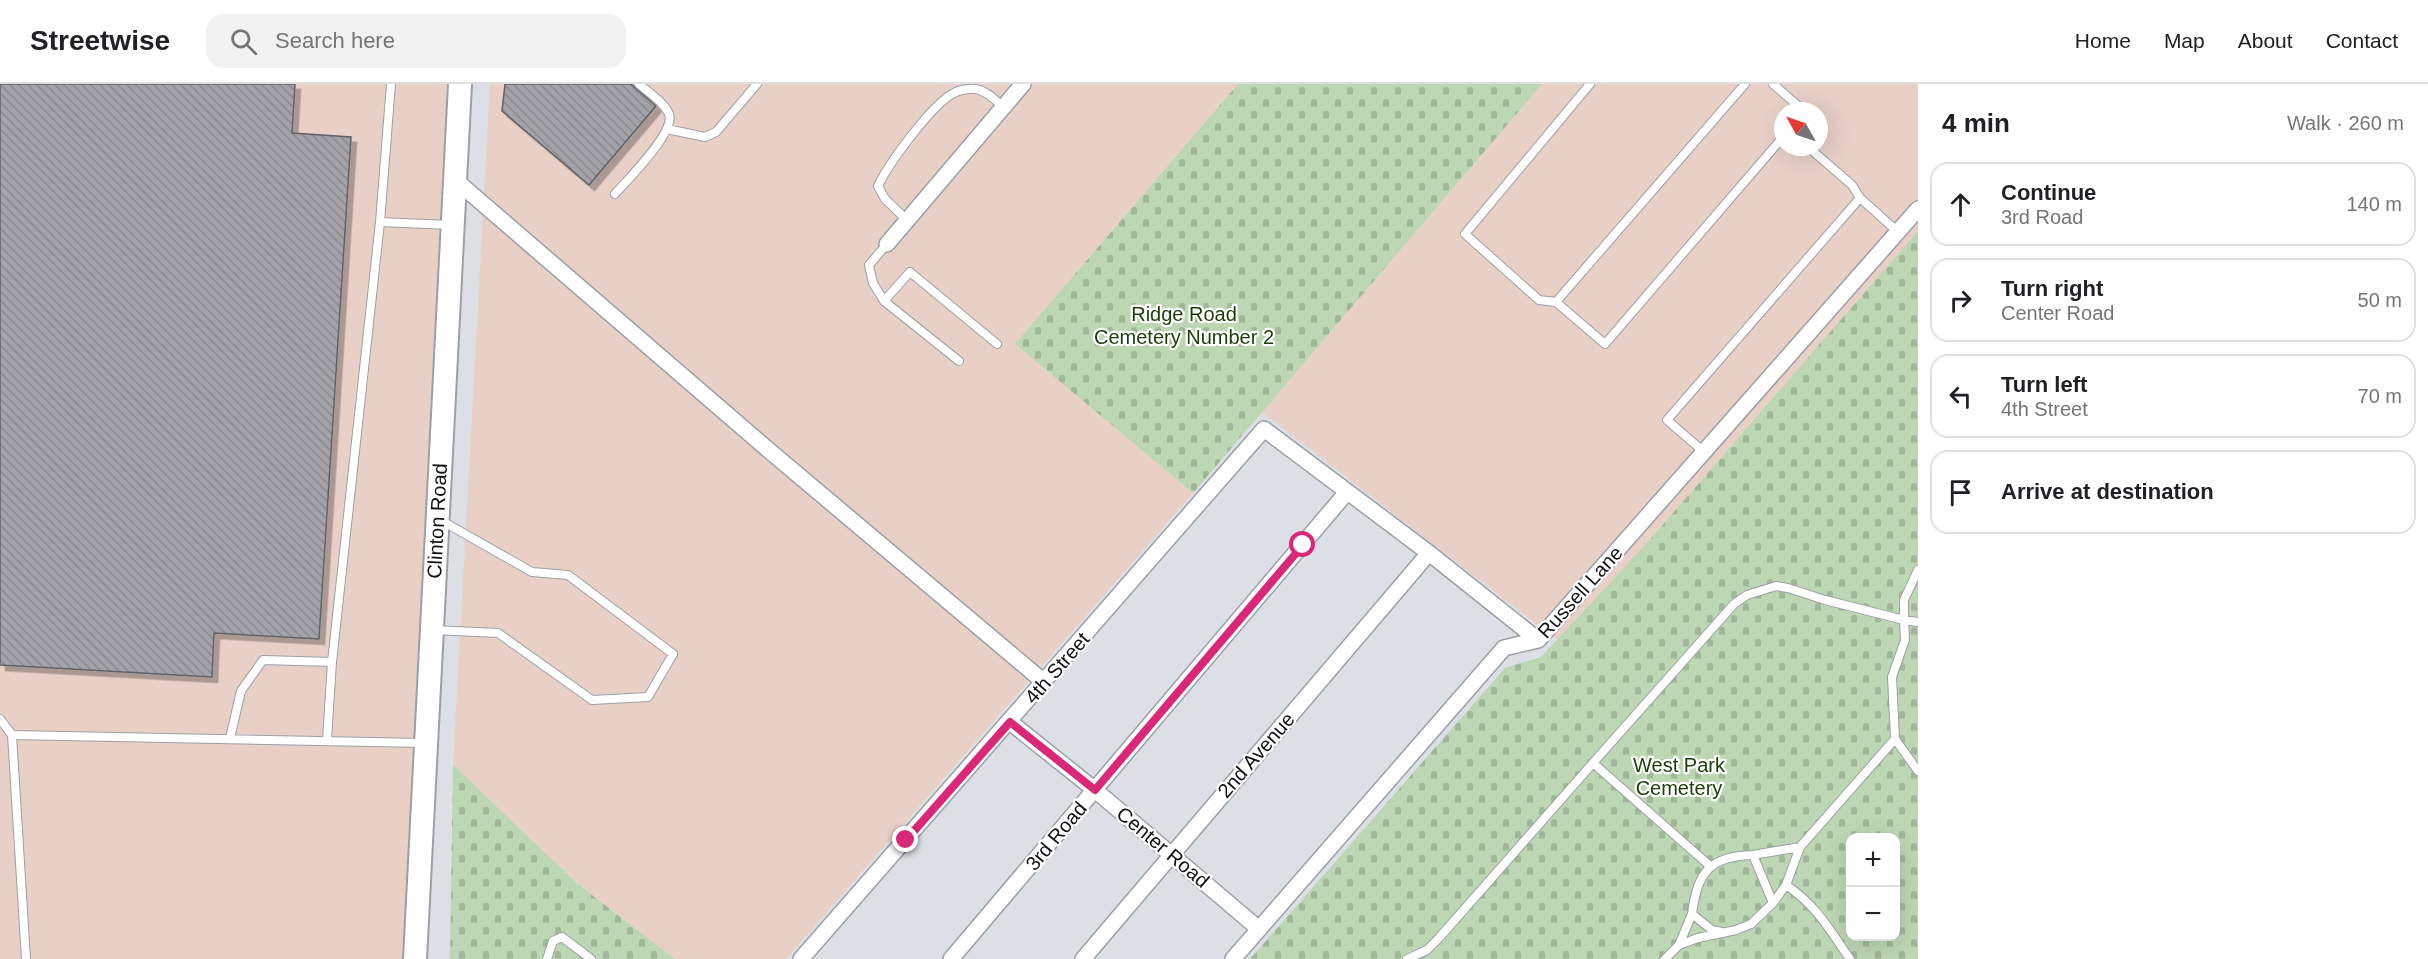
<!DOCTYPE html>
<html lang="en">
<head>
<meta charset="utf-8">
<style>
	body { margin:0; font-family:Arial,sans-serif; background:#f2f2f2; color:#202124 }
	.controls { position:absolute; right:18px; bottom:18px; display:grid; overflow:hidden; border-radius:12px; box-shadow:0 6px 24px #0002 }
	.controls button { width:54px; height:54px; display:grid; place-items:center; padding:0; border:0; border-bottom:2px solid #e0e0e0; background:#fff; color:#202124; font:30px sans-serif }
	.compass { position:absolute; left:1774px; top:18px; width:54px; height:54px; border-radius:50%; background:#fff; box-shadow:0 6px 24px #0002; rotate:310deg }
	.stop { position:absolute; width:18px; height:18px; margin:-14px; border:4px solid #db2777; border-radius:50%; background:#fff }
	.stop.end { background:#db2777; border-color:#fff; box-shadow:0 2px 6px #0008 }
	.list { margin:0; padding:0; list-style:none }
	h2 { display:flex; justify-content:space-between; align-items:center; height:78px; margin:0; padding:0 24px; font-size:26px }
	h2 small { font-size:20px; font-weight:400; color:#757577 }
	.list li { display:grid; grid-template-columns:39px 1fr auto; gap:18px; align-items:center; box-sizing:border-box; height:84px; margin:0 12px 12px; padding:0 12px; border:2px solid #e0e0e0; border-radius:18px }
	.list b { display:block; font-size:22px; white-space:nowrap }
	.list p { margin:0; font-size:20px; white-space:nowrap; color:#757577 }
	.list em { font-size:20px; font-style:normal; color:#757577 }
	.icon { flex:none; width:33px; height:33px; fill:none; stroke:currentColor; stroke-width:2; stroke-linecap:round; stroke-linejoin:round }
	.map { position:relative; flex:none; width:1918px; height:875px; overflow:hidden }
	header { display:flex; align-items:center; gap:36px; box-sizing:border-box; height:84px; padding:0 30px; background:#fff; border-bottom:2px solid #e0e0e0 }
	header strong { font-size:28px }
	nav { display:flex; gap:33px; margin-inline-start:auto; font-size:21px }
	.search { width:420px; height:54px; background:#f2f2f2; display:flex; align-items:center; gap:15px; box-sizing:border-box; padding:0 21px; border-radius:18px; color:#757577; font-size:22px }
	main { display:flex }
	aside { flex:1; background:#fff }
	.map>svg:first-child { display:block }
	.industrial { fill:#e8d0c7; fill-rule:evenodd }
	.cemetery { fill:url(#cemetery-stones); fill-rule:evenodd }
	.building { fill:url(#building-back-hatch); stroke:#616167; stroke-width:1.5; filter:url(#shadow) }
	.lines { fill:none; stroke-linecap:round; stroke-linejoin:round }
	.lane-casing { stroke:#9ca0a6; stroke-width:10 }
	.street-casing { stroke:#9ca0a6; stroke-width:18 }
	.secondary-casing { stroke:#9ca0a6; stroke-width:26 }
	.lane { stroke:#fff; stroke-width:8 }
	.street { stroke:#fff; stroke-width:15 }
	.secondary { stroke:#fff; stroke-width:22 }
	.route { stroke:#db2777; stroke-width:8 }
	.labels { text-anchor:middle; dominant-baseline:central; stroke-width:4.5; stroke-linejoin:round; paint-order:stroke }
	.park-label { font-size:20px; fill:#1b3d08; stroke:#fff }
	.street-label { font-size:20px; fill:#0f1113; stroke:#fff }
</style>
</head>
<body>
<header>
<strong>Streetwise</strong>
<div class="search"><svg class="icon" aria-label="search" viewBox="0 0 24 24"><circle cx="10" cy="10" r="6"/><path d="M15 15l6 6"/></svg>Search here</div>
<nav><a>Home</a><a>Map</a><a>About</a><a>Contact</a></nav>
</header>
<main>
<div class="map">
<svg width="1918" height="875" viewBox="0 0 1918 875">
	<defs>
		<pattern id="cemetery-stones" width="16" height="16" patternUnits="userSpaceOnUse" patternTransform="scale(1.5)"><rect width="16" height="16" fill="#bdd6b3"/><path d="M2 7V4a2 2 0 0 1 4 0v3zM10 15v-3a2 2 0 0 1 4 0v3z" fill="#a1b799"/></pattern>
		<pattern id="building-back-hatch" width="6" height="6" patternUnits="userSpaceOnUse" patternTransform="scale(1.5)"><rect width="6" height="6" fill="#a2a2a8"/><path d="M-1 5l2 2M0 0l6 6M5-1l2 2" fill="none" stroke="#8a8a90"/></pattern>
		<filter id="shadow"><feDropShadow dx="5.5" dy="5.5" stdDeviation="0" flood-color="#0004"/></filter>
	</defs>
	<rect width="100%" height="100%" fill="#dce0e6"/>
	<!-- industrial -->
	<path class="industrial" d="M 0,0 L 452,0 L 434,290 L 403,875 L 0,875 Z
		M 490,0 L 1238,0 L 1015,260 L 1193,409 L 786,875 L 675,875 L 579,801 L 453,681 Z
		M 1542,0 L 1918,0 L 1918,147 L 1646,460 L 1557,556 L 1262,328 ZM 1783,27 L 1819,27 L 1819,63 L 1783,63 Z"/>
	<!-- cemetery -->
	<path class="cemetery" d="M 1238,0 L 1542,0 L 1193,409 L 1015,260 Z
		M 1918,147 L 1918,875 L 1250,875 L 1505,584 L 1541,573 L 1646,460 ZM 1850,754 L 1896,754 L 1896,852 L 1850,852 Z
		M 453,681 L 579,801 L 675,875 L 450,875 Z"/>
	<!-- building -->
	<path class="building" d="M 0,0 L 295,0 L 292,49 L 351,53 L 319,555 L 214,549 L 212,593 L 0,581 Z
		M 505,0 L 631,0 L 656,22 L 589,101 L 502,27 Z"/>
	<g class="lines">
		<!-- lane casing -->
		<g class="lane-casing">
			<path id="lane" d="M 1745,0 L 1556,218 L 1605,260 L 1783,53
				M 1773,0 L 1804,27
				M 667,45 L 705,53 L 716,48 L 757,0
				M 1808,63 L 1852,101 L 1860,114
				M 615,110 C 627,96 676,48 669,30 C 664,18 648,8 639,0
				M 907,136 L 885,115 L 878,102 C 889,79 932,20 954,9 C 959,6 970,4 976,5 C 987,7 995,16 1003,23
				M 380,138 L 450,141
				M 887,160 L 869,181 L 873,199 L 884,217 L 959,277
				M 884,217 L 910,188 L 997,260
				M 1556,218 L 1539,216 L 1465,150 L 1590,0
				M 1704,368 L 1667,336 L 1860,114 L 1898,148
				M 1918,486 L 1904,516 L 1904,536 L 1918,538
				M 433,546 L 498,549 L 592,616 L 648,613 L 673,570 L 568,491 L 532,488 L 442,437
				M 0,635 L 12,651
				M 230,654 L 241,607 L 263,576 L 332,578
				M 327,656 L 332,578 L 380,138 L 391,0
				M 1800,763 L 1895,655 L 1918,687
				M 1753,771 L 1800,763 L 1786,801 L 1773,819
				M 1710,782 L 1593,679 L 1734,520 L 1747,511 L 1776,502 L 1788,504 L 1825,516 L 1904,536 L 1905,556 L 1892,593 L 1895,655
				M 1786,801 C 1817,822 1829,845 1850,875
				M 1679,861 L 1692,830
				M 26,875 L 12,651 L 424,659
				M 547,875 L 553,857 L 562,853 L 591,875
				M 1407,875 L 1427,866 L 1439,854 L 1593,679
				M 1665,875 L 1679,861 L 1698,854 L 1736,846 L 1751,840 L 1773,819 L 1753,771 C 1709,772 1697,789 1692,830 L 1712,846 L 1722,848"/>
		</g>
		<!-- street casing -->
		<g class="street-casing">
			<path id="street" d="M 453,94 L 772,369 L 1044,598
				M 887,160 L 1023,0
				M 1010,638 L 1095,706 L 1259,845
				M 801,875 L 1264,345 L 1429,469 L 1538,556
				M 951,875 L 1347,408
				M 1083,875 L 1429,469
				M 1233,875 L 1504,564 L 1538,556 L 1918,125"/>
		</g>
		<!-- secondary casing -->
		<g class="secondary-casing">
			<path id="secondary" d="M 415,875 L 460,0"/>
		</g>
		<!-- lane -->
		<use href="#lane" class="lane"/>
		<!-- street -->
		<use href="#street" class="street"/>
		<!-- secondary -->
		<use href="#secondary" class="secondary"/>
	</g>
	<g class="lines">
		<!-- route -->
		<path class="route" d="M 906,756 L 1010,638 L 1095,706 L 1303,461"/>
	</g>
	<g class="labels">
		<!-- park labels -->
		<g class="park-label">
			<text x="1184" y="230">Ridge Road<tspan x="1184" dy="23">Cemetery Number 2</tspan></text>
			<text x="1679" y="681">West Park<tspan x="1679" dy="23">Cemetery</tspan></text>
		</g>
		<!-- street labels -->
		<g class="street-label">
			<text transform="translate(437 437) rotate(-87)">Clinton Road</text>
			<text transform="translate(1580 508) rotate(-48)">Russell Lane</text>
			<text transform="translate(1057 584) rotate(-49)">4th Street</text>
			<text transform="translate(1256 671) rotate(-49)">2nd Avenue</text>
			<text transform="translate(1056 752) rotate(-50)">3rd Road</text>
			<text transform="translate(1163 763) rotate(40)">Center Road</text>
		</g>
	</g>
</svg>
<div class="controls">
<button>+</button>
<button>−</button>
</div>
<svg class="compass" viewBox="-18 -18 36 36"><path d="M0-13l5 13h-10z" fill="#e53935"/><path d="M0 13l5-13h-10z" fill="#757577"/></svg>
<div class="stop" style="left:1303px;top:461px"></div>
<div class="stop end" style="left:906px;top:756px"></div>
</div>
<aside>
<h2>4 min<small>Walk · 260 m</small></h2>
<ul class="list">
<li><svg class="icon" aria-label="ahead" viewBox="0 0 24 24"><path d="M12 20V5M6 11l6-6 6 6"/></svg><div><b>Continue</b><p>3rd Road</p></div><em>140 m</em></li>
<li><svg class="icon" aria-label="right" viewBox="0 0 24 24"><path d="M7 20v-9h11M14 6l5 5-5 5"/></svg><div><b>Turn right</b><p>Center Road</p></div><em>50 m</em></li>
<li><svg class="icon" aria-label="left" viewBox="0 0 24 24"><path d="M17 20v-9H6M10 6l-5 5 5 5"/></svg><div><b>Turn left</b><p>4th Street</p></div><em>70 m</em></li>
<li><svg class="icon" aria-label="arrive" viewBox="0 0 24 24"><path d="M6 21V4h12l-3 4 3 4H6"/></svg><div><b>Arrive at destination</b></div></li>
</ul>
</aside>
</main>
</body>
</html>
